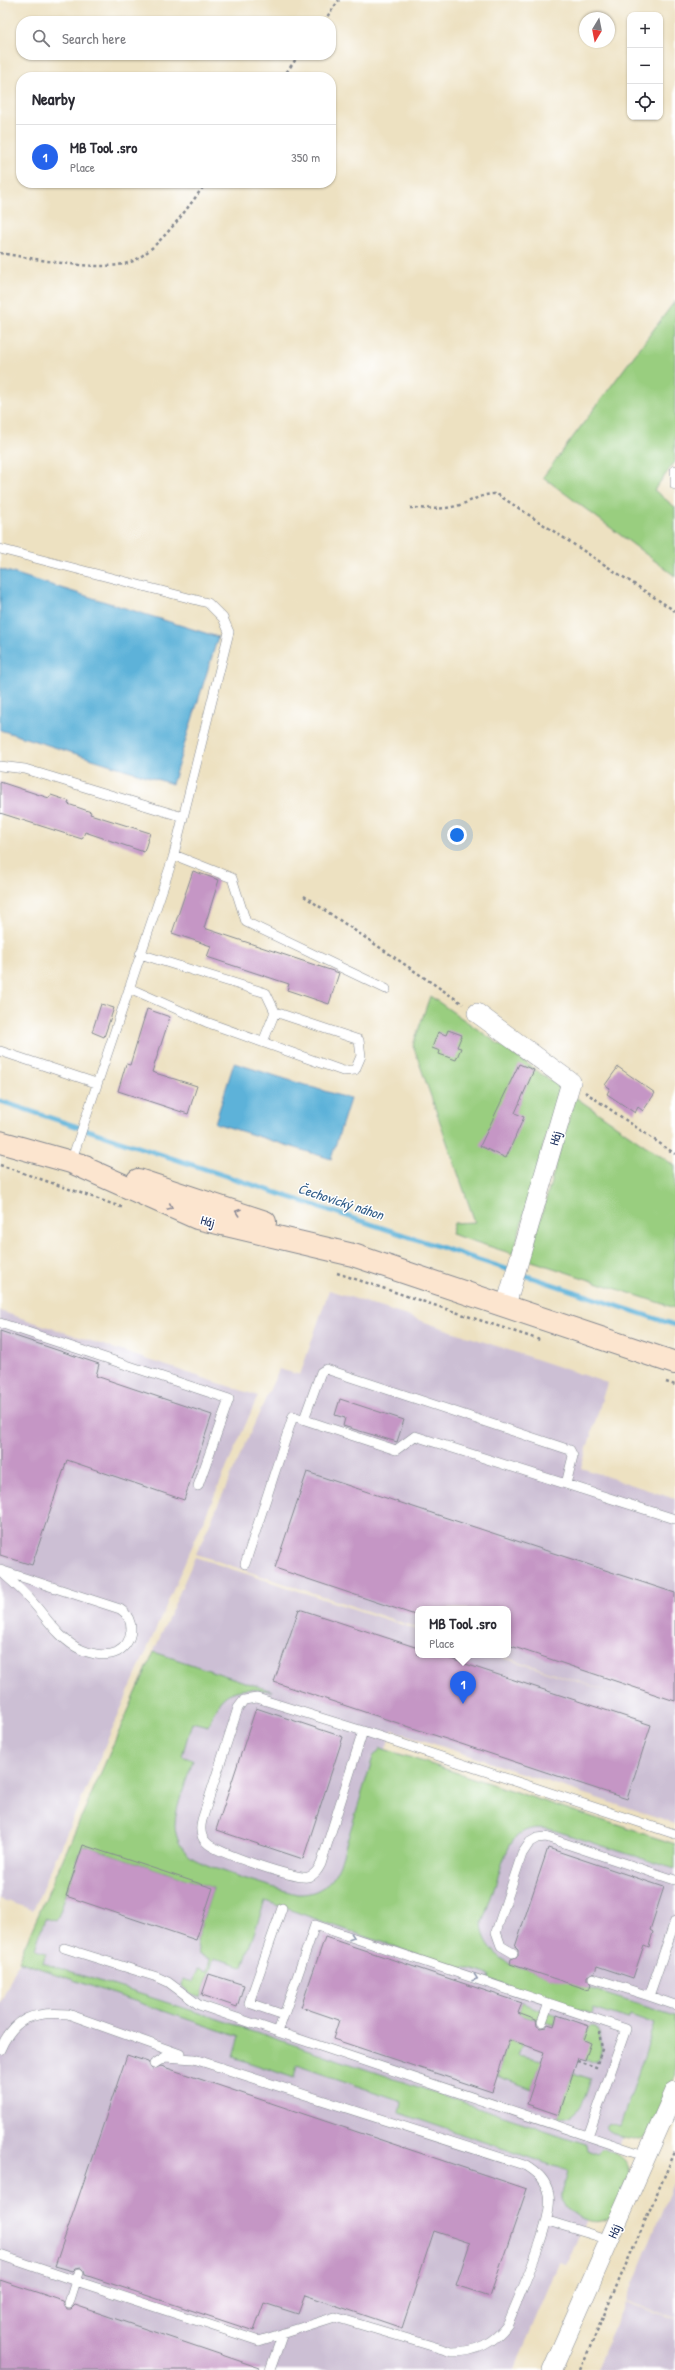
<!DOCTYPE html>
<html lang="en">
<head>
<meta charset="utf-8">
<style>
	body { margin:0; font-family:"Patrick Hand",sans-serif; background:#f7f7f7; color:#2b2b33 }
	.controls { position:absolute; right:12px; top:12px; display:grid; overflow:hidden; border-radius:8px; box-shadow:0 1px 3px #0004 }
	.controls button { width:36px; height:36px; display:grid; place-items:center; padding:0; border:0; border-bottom:1px solid #e1e1e2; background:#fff; color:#2b2b33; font:20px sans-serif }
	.compass { position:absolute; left:579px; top:12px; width:36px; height:36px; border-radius:50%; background:#fff; box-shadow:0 1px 3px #0004; rotate:190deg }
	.you { position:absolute; left:457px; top:835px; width:14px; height:14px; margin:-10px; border:3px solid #fff; border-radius:50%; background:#1a73e8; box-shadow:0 0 0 6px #1a73e833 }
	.badge { display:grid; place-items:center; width:26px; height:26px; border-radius:50%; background:#2563eb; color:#fff; font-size:13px; font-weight:700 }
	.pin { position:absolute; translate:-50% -33px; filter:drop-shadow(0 1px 2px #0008) }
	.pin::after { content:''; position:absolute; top:21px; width:14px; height:12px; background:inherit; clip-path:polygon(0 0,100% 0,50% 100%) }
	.popup { position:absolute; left:415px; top:1606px; width:96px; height:52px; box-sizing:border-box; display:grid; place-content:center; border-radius:8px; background:#fff; filter:drop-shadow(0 1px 3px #0005); font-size:13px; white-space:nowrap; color:#7c7c81 }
	.popup b { font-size:15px; color:#2b2b33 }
	.popup::after { content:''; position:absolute; left:50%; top:100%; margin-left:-8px; border:8px solid transparent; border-top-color:#fff }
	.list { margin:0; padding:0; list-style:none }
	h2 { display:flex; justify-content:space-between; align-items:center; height:52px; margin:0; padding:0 16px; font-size:17px }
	h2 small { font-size:13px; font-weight:400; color:#7c7c81 }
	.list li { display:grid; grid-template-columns:26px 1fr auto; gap:12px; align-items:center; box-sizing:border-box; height:64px; padding:0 16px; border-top:1px solid #e1e1e2 }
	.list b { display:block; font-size:15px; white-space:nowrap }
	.list p { margin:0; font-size:13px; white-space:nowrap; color:#7c7c81 }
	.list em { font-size:13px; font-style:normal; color:#7c7c81 }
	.icon { flex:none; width:22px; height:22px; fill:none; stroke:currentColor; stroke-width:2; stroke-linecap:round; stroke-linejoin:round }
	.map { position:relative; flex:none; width:675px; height:2370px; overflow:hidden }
	.search { position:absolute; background:#fff; box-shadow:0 1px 3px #0004; left:16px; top:16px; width:320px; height:44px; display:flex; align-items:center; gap:10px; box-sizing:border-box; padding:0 14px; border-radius:16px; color:#7c7c81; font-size:15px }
	.panel { position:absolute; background:#fff; box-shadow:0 1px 3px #0004; left:16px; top:72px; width:320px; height:116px; border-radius:16px }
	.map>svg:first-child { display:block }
	.industrial { fill:#ccbfd4 }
	.green { fill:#99ce7f; stroke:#5a7e6e }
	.water { fill:#5db2d9; stroke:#3c709c }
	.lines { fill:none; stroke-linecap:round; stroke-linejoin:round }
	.stream { stroke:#5db2d9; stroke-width:5 }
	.building { fill:#c596c5 }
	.service-casing { stroke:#848890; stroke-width:10 }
	.minor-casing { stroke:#848890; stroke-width:20 }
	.secondary-casing { stroke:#848890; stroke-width:24 }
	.path { stroke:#848890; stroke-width:2.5; stroke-dasharray:3 3; stroke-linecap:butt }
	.service { stroke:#fff; stroke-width:9 }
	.minor { stroke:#fff; stroke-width:19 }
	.secondary { stroke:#fce5cf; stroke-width:22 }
	.oneway { stroke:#8c8a96 }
	.oneway2 { stroke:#8d97ae }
	.labels { text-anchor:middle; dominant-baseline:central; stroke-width:3; stroke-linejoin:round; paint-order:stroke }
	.street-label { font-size:13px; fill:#1b2f5e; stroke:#fff }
	.water-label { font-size:14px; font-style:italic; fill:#325d89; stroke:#fff }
</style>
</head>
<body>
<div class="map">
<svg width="675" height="2370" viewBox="0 0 675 2370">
	<rect width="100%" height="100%" fill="#fff"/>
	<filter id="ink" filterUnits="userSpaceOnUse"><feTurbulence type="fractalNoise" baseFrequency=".025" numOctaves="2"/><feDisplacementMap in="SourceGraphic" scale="8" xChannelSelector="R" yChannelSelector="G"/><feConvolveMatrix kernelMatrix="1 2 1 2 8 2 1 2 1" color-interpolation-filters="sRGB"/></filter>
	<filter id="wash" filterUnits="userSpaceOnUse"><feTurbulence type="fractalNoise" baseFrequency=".012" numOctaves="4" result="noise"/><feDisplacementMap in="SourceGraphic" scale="16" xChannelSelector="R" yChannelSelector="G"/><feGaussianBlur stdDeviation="0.9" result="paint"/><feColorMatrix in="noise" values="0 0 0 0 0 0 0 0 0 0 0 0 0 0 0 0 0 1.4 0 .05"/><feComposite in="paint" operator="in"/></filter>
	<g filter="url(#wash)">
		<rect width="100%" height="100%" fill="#ede1c1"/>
		<!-- industrial -->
		<path class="industrial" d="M 329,1290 L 607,1383 L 581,1468 L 675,1499 L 675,1824 L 392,1730 L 386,1749 L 675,1844 L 675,2016 L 566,2265 L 559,2263 L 514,2370 L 0,2370 L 0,2004 L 195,1557 L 418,1630 L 418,1655 L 495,1655 L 653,1706 L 499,1655 L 508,1655 L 508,1609 L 418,1609 L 418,1628 L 196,1554 L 279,1369 L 300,1375 Z
			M 0,1311 L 258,1396 L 33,1910 L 0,1899 Z
			M 675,2178 L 675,2318 L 626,2301 Z
			M 625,2302 L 675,2319 L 675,2370 L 596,2370 Z"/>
		<!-- green -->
		<path class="green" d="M 675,301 L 675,462 L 654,490 L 675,507 L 675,576 L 543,477 Z
			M 430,996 L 560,1087 L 513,1254 L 451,1234 L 454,1223 L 475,1222 L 413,1045 Z
			M 575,1097 L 675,1166 L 675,1308 L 529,1260 Z
			M 154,1652 L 272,1691 C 235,1687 221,1688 208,1726 L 192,1722 L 182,1756 L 193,1760 C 188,1778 175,1807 175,1825 C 175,1837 181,1849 191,1857 C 204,1867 277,1889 297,1894 C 319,1895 332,1883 340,1864 L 373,1757 L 381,1748 L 675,1844 L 675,1869 L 553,1830 C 515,1821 508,1846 498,1876 C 493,1891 488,1907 482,1923 C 483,1942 494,1954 510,1964 L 675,2016 L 675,2075 L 651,2131 L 643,2138 L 633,2140 L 622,2138 L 606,2129 L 606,2126 L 610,2123 L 620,2126 L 655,2024 L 630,2015 L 628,2019 L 594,2008 L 592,2014 L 489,1979 L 490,1975 L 464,1967 L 463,1971 L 265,1901 L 243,1966 L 214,1958 L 201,1998 L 192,1995 L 182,1986 L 183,1979 L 193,1982 L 198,1969 L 207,1972 L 210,1959 L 199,1955 L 196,1940 L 213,1888 L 83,1845 L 58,1917 L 56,1921 L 45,1918 L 35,1949 L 46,1952 L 43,1963 L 209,2016 L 586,2144 L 587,2150 L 598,2154 L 603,2149 C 616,2153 627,2157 630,2172 C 626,2182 617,2211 610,2217 C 596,2229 565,2216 562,2198 C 561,2190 567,2179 568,2171 L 400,2113 L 402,2101 L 297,2065 L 294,2078 L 233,2057 L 239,2037 L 18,1961 Z
			M 522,2003 L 557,2015 L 554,2025 L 518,2013 Z
			M 589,2026 L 595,2027 C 604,2038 601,2051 597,2063 L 585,2060 L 584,2040 Z
			M 509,2040 L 522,2044 L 518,2055 L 542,2060 L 532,2089 L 497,2076 Z
			M 573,2073 L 591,2079 C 585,2095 581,2121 558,2117 Z"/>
		<!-- water -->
		<path class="water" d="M 0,569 L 218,637 L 172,784 L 0,730 Z
			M 234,1063 L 350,1099 L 331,1159 L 215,1123 Z"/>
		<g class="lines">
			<!-- stream -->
			<path class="stream" d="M 0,1101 L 675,1325"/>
		</g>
		<g id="blocks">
			<!-- building -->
			<path class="building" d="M 0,782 L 49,798 L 51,795 L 69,801 L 68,804 L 91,812 L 90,814 L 150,833 L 144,852 L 85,832 L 82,839 L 0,813 Z
				M 193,871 L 219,880 L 204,928 L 339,973 L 329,1004 L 287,990 L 289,984 L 207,957 L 211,946 L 172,933 Z
				M 101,1004 L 114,1008 L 104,1037 L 92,1032 Z
				M 147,1009 L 170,1017 L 152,1072 L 197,1086 L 188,1114 L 118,1091 L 126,1064 L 130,1065 Z
				M 448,1030 L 462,1035 L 457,1047 L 461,1048 L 456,1060 L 439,1054 L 440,1051 L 432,1048 L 438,1032 L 446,1035 Z
				M 519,1064 L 534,1070 L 515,1113 L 524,1117 L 506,1158 L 480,1146 Z
				M 618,1067 L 655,1093 L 643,1111 L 638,1107 L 635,1113 L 607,1094 L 610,1088 L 605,1085 Z
				M 0,1331 L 99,1364 L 96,1376 L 212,1415 L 184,1500 L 67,1460 L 32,1565 L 0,1555 Z
				M 340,1399 L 404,1420 L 397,1442 L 343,1426 L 345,1418 L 335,1415 Z
				M 307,1472 L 675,1593 L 675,1701 L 508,1645 L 508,1609 L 418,1609 L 418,1616 L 275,1568 Z
				M 299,1609 L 418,1648 L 418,1655 L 438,1655 L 651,1725 L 627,1799 L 274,1682 Z
				M 256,1708 L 343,1737 L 303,1859 L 216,1830 Z
				M 83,1845 L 213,1888 L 196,1940 L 66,1896 Z
				M 548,1848 L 664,1887 L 650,1930 L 653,1932 L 649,1947 L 644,1945 L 633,1978 L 597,1966 L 595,1972 L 587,1976 L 587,1980 L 591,1984 L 589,1990 L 510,1964 L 511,1959 L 518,1956 L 518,1950 L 515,1947 Z
				M 325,1937 L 522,2003 L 518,2013 L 536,2020 L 537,2026 L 540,2028 L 546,2027 L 548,2024 L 554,2026 L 557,2015 L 589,2026 L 584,2040 L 591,2043 L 585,2060 L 578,2058 L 559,2115 L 527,2104 L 544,2052 L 522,2044 L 509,2040 L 492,2092 L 333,2039 L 339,2020 L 301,2007 Z
				M 209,1974 L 244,1985 L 237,2007 L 202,1995 Z
				M 127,2055 L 148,2062 L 152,2069 L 161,2066 L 527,2189 L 490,2296 L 456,2285 L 470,2243 L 434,2231 L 402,2328 L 305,2295 L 298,2314 L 264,2303 L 254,2331 L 85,2275 L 84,2270 L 81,2267 L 76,2268 L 73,2271 L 55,2266 Z
				M 0,2280 L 63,2301 L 67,2309 L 71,2309 L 75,2305 L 260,2368 L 260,2370 L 0,2370 Z"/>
		</g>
	</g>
	<g filter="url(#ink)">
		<use href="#blocks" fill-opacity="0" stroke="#848890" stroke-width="1"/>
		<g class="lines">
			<!-- service casing -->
			<g class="service-casing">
				<path id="service" d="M 675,470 L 675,485
					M 0,549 L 208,603 L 223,618 L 229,632 L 173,858 L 71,1162
					M 0,766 L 25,769 L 183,817
					M 174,855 L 232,878 L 246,922 L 386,989
					M 129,988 L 206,1022 L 343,1071 L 355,1070 L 361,1056 L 359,1040 L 275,1012 L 266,993 L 140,954
					M 263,1042 L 275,1012
					M 0,1051 L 96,1083
					M 0,1323 L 229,1399 L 198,1486
					M 304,1419 L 321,1372 L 326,1369 L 570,1450 L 573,1456 L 566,1484
					M 245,1564 L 293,1416 L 396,1450 L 415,1436 L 675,1519
					M 0,1570 L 120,1609 C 136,1619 134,1643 117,1652 C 106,1657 92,1654 82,1650 C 58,1640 44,1613 27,1596 C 19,1587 9,1579 0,1571
					M 257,1698 L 363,1731 L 321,1864 C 318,1870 315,1875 308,1877 C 297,1880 215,1852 207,1843 C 200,1837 200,1828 202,1820 L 238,1708 L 244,1700 Z
					M 363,1731 L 675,1834
					M 282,1908 L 249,2003 L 284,2015
					M 64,1948 L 157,1977 L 168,1982 L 199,2005 L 278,2032
					M 513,1953 L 501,1946 L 496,1932 L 522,1854 L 530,1842 L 537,1838 L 546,1837 L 675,1880
					M 593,1978 L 649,1996 L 675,1921
					M 649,1996 L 675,2005
					M 542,2022 L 549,2003
					M 0,2050 C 14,2017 34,2011 68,2014 L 180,2054
					M 588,2136 L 626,2029 L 315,1925 L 278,2032 L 647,2156
					M 548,2221 L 610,2240
					M 0,2255 L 76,2281 L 69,2303
					M 79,2273 L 76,2281 L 259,2341 L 335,2317 L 452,2352 C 477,2352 494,2343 508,2324 C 519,2295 554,2221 549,2194 C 546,2180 538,2173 527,2166 L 194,2059 L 165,2057 L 154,2064
					M 270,2370 L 283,2333"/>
			</g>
			<!-- minor casing -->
			<g class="minor-casing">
				<path id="minor" d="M 477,1013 L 571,1082 L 506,1305
					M 552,2370 L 675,2091"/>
			</g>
			<!-- secondary casing -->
			<g class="secondary-casing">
				<path id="secondary" d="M 0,1142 L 85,1166
					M 71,1162 L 197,1218 L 353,1255 L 675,1363
					M 138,1180 L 265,1222"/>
			</g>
			<!-- path -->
			<path class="path" d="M 324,21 L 339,0
				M 283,77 L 299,55
				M 0,253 C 32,258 105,274 133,261 C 159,249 189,206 206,183
				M 410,508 C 424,508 439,510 452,507 C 469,504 480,493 497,494 L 675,611
				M 304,896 L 463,1004
				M 585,1092 L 675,1154
				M 0,1165 L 124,1208
				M 337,1273 L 540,1340
				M 666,1382 L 675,1385
				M 577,2061 L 596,2067 L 602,2049 L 599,2032
				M 580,2370 L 675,2152"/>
			<!-- service -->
			<use href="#service" class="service"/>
			<!-- minor -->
			<use href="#minor" class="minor"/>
			<!-- secondary -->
			<use href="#secondary" class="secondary"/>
		</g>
		<!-- one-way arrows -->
		<defs><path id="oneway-chevron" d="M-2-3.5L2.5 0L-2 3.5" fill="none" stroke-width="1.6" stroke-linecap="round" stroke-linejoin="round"/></defs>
		<g class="oneway">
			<use href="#oneway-chevron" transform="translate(170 1207) rotate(25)"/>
			<use href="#oneway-chevron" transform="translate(238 1212) rotate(-161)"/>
		</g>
		<g class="oneway2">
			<use href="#oneway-chevron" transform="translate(352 1937) rotate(19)"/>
			<use href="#oneway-chevron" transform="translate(475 1978) rotate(19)"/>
		</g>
	</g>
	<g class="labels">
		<!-- street labels -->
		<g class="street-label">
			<text transform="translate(555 1138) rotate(-74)">Háj</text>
			<text transform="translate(208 1221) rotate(16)">Háj</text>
			<text transform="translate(614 2231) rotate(-66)">Háj</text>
		</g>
		<!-- water labels -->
		<g class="water-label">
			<text transform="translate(341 1201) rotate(18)">Čechovický náhon</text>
		</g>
	</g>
</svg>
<div class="controls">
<button>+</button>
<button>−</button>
<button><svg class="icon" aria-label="locate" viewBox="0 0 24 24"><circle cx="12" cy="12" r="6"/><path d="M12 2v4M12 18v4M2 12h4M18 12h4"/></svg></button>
</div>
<svg class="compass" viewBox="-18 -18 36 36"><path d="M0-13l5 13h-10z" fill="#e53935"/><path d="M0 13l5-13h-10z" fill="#7c7c81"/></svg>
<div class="you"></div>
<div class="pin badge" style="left:463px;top:1704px">1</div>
<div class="popup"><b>MB Tool .sro</b>Place</div>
<div class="search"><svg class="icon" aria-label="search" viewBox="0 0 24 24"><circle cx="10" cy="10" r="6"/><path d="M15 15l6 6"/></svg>Search here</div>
<section class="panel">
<h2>Nearby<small></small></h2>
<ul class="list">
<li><span class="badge">1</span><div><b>MB Tool .sro</b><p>Place</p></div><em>350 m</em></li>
</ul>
</section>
</div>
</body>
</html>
